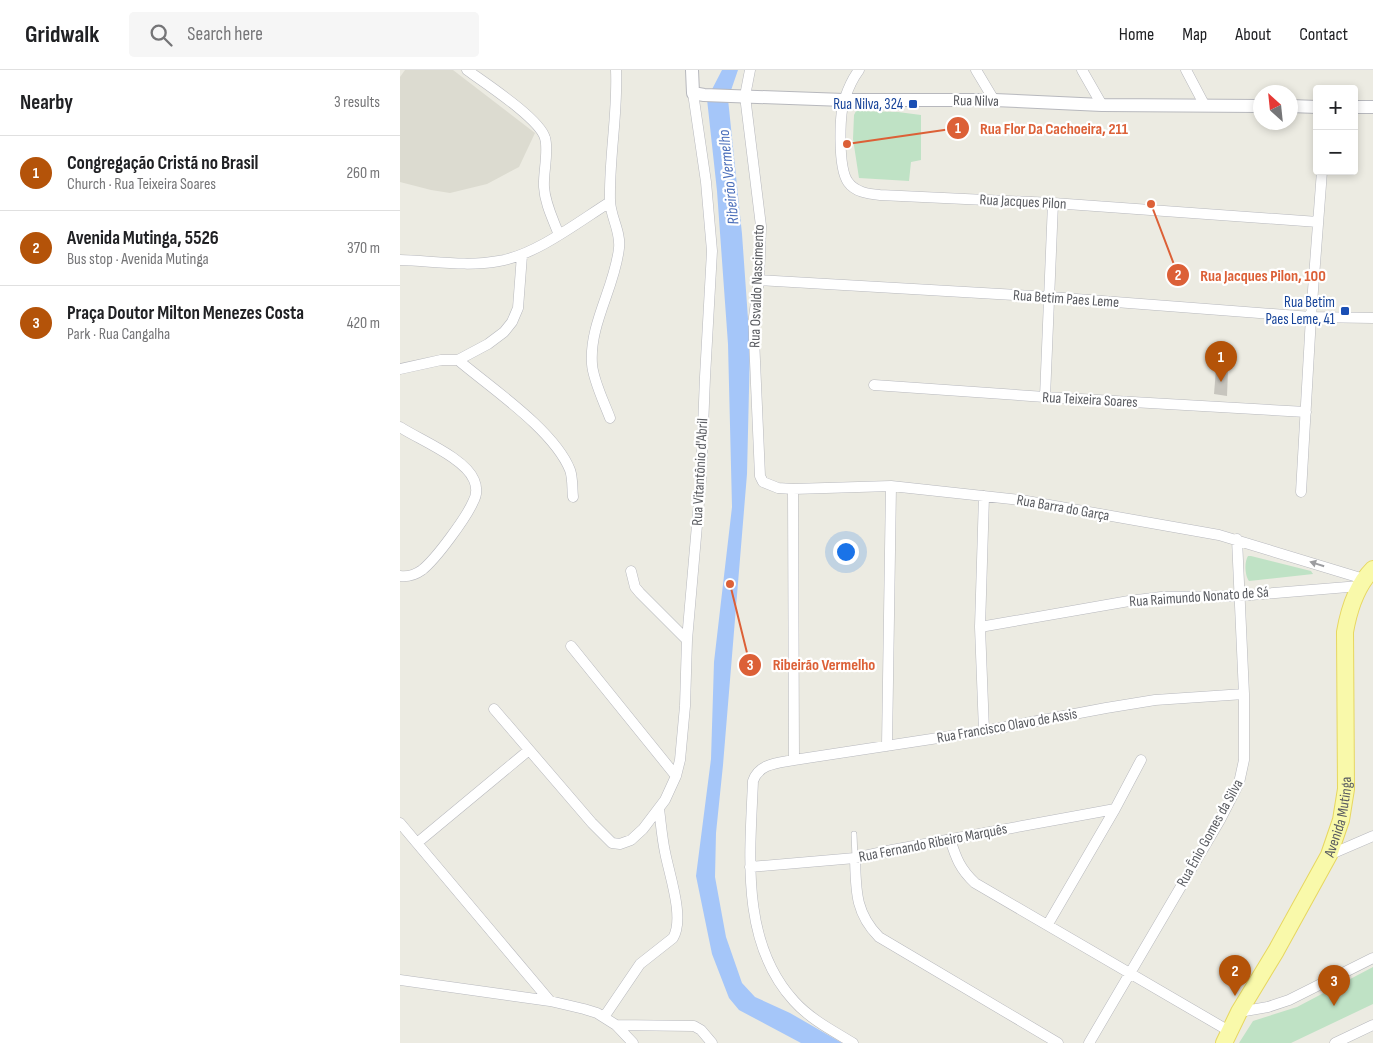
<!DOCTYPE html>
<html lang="en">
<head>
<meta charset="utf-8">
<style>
	body { margin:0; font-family:"Sofia Sans Condensed",sans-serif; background:#f6f6f6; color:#202124 }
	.controls { position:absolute; right:15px; top:15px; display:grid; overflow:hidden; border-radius:5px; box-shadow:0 2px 8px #0003 }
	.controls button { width:45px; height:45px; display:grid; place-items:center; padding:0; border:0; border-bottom:1px solid #e0e0e0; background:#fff; color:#202124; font:25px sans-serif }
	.compass { position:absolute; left:853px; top:15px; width:45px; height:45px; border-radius:50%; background:#fff; box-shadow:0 2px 8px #0003; rotate:333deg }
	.you { position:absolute; left:445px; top:481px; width:18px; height:18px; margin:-12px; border:4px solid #fff; border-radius:50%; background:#1a73e8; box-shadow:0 0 0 8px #1a73e833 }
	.badge { display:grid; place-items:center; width:32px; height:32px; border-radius:50%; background:#b45309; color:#fff; font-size:16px; font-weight:700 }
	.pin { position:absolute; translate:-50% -41px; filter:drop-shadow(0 1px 2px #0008) }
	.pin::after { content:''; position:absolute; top:26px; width:18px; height:15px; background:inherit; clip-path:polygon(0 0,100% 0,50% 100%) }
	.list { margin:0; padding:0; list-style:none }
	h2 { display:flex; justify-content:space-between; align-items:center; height:65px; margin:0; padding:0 20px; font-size:21px }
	h2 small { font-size:16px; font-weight:400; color:#757577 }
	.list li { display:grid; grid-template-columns:32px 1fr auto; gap:15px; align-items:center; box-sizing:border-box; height:75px; padding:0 20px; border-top:1px solid #e0e0e0 }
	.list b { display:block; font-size:19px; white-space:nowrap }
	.list p { margin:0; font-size:16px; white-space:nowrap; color:#757577 }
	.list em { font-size:16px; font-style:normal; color:#757577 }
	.icon { flex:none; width:28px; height:28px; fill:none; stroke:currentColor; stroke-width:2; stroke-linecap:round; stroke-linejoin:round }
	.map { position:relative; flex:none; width:973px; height:973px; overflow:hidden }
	header { display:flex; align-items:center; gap:30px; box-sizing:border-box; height:70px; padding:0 25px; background:#fff; border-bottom:1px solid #e0e0e0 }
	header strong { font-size:24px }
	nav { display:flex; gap:28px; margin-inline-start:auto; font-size:18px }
	.search { width:350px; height:45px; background:#f6f6f6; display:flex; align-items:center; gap:12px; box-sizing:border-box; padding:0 18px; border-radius:5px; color:#757577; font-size:19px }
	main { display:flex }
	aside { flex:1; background:#fff }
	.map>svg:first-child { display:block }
	.education { fill:#dcdbd0 }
	.green { fill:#bfe2c5 }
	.water { fill:#a5c6f9 }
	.building { fill:#c7c5be }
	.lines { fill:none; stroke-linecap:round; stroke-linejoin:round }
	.service-casing { stroke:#b7b8bd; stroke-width:6 }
	.minor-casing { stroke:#b7b8bd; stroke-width:11 }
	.tertiary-casing { stroke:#b7b8bd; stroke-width:14 }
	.primary-casing { stroke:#e7d760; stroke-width:18 }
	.service { stroke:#fff; stroke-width:5 }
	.minor { stroke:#fff; stroke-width:10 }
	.tertiary { stroke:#fff; stroke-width:12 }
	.primary { stroke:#f9f9aa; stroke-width:16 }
	.oneway { fill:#9c9da0 }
	.transit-dot { fill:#1a4fb4; stroke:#fff; stroke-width:2 }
	.labels { text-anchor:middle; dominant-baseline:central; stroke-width:4.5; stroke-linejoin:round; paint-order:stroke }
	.street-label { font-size:15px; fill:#5a5c61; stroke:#fff }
	.transit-label { font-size:15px; fill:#164399; stroke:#fff; text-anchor:end }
	.water-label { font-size:16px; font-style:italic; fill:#4a6eba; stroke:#fff }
	.leader { fill:none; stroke:#dc6037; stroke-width:2 }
	.callout-dot { fill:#dc6037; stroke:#fff; stroke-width:2 }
	.mark-label { font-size:15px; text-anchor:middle; font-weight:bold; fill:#fff }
	.callout-label { font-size:16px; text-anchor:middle; font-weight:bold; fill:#dc6037; stroke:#fff; stroke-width:4.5; stroke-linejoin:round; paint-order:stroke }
</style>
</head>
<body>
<header>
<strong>Gridwalk</strong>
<div class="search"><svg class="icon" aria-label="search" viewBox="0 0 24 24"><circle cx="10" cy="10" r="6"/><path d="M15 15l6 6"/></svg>Search here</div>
<nav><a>Home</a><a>Map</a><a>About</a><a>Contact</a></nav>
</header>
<main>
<aside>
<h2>Nearby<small>3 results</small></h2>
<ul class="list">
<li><span class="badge">1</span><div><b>Congregação Cristã no Brasil</b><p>Church · Rua Teixeira Soares</p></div><em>260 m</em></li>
<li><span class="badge">2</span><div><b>Avenida Mutinga, 5526</b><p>Bus stop · Avenida Mutinga</p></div><em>370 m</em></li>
<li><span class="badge">3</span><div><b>Praça Doutor Milton Menezes Costa</b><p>Park · Rua Cangalha</p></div><em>420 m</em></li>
</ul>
</aside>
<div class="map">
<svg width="973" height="973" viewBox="0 0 973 973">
	<rect width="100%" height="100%" fill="#ecebe2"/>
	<!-- education -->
	<path class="education" d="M 5,0 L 53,0 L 135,63 L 119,97 L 87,114 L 50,123 L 31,120 L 0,112 L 0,7 Z"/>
	<!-- green -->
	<path class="green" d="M 456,41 L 498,42 L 521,45 L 521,90 L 511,92 L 509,111 L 459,108 L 453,69 L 454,45 Z
		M 848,486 L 851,486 L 911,501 L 913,504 L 849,511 C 845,506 844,492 848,486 Z
		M 973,897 L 973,934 L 891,973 L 839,973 L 853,951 L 897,937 Z"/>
	<!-- water -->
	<path class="water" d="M 322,0 L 338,0 L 328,29 L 342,164 L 350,277 L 347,404 L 323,695 L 316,763 L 315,807 L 326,867 L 342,913 L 355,927 L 390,943 L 442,973 L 401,973 L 339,940 L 329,928 L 312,884 L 296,806 L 311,689 L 314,592 L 332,437 L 328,274 L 317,121 L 307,29 Z"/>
	<!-- building -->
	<path class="building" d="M 816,299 L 828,300 L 827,326 L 814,324 Z"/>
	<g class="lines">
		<!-- service casing -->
		<g class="service-casing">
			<path id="service" d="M 454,764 L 455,788"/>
		</g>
		<!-- minor casing -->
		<g class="minor-casing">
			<path id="minor" d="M 67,0 C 85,13 140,49 145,68 C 149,81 143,103 144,117 C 145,134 153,149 159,165
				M 350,0 L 345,26 L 361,156 L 359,210 L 354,247 L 354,268 L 360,406 L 363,412 L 378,418 L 393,419 L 491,416 L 621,430 L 819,465 L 964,509
				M 459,0 C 453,8 448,19 445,28 C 439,44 438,98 448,112 C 455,122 468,124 480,125 L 653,133 L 918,152
				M 576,0 L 594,30
				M 682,0 L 702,35
				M 786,0 L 804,34
				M 0,190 C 33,191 67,197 99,191 C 136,185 178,152 210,132
				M 359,210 L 650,227 L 911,247 L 973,248
				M 58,290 C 91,318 154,360 170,400 C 173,408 172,419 173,427
				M 0,299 L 41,290 L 58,290 L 88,274 L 104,262 L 112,252 L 118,238 L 122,185
				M 474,315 L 645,327 L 906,342
				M 645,327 L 653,133
				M 210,348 C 204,332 193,310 192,294 C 189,254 215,217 219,178 C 221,161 210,146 210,130 C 209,87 218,43 216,0
				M 0,357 C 20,370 65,388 74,410 C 77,417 77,425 73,432 C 66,448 36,489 22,500 C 15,505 8,507 0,506
				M 393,419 L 394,690
				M 901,422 L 911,247 L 922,101
				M 584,426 L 580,557 L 584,661
				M 231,501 L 235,517 L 240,523 L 287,570
				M 580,557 L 729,531 L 761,527 L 838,526 L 960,516
				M 171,576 L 276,706
				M 94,639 L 192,753 L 212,773 L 220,774 L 231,770 L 243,759 L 265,730 L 276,706 L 280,690 L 285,636 L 287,570 L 301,409 L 305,307 L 312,181 L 306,112 L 293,23
				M 487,676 L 491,416
				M 0,753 L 150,931
				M 550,769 C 556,788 560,799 575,813 L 829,961
				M 17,773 L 129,680
				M 929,785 L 973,766
				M 455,788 C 456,820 455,843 479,867 L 658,973
				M 350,797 L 455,788 L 492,780 L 715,739
				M 648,854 L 715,739 L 741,690
				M 0,910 L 150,931 L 184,939 L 197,943 L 216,955 L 233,973
				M 839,942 L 868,937 L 889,930 L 973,888
				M 204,947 L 240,894 L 273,868 C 285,848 269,804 265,782 C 262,768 261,754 259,739
				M 216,955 L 294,956 L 301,960 L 312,973
				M 453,973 C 433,961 410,949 394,931 C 340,872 350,785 353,711 C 359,693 379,693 394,690 L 584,661 L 706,638 L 755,630 L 844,624
				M 689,973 L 820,750 L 839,713 L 844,690 L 844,624 L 837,469
				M 935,973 L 973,955"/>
		</g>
		<!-- tertiary casing -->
		<g class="tertiary-casing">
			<path id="tertiary" d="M 292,0 L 293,23 L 304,25 L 444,30 L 594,30 L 702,35 L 861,36
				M 891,36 L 917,37
				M 954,37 L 973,37"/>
		</g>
		<!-- primary casing -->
		<g class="primary-casing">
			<g id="primary">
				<path id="s1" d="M 824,973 L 839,942 L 876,881 L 929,785 L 941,750 L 946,719 L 945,562 C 949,539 956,516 973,499"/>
			</g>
		</g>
		<!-- service -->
		<use href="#service" class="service"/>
		<!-- minor -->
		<use href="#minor" class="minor"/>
		<!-- tertiary -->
		<use href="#tertiary" class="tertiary"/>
		<!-- primary -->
		<use href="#primary" class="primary"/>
	</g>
	<!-- one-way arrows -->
	<defs><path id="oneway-solid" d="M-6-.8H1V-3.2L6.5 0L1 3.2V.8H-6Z" transform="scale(1.25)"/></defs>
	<use class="oneway" href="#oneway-solid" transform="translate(917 494) rotate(-163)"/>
	<!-- markers -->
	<g class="transit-dot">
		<rect x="508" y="29" width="10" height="10" rx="2.5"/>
		<rect x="940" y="236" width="10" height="10" rx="2.5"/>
	</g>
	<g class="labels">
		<!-- street labels -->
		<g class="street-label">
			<text transform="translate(576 31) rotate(1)">Rua Nilva</text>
			<text transform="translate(623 132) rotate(3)">Rua Jacques Pilon</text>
			<text transform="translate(357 216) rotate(-88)">Rua Osvaldo Nascimento</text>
			<text transform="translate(666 229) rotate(4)">Rua Betim Paes Leme</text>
			<text transform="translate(690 330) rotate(3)">Rua Teixeira Soares</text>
			<text transform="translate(300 402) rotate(-87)">Rua Vitantônio d'Abril</text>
			<text transform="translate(663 438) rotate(10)">Rua Barra do Garça</text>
			<text transform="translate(799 527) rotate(-4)">Rua Raimundo Nonato de Sá</text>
			<text transform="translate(607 656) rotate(-10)">Rua Francisco Olavo de Assis</text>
			<text stroke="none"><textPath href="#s1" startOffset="255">Avenida Mutinga</textPath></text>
			<text transform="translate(810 763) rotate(-61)">Rua Ênio Gomes da Silva</text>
			<text transform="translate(533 773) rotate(-11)">Rua Fernando Ribeiro Marquês</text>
		</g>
		<!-- transit labels -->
		<g class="transit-label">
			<text x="503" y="34">Rua Nilva, 324</text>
			<text x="935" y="232">Rua Betim<tspan x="935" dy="17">Paes Leme, 41</tspan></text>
		</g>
		<!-- water labels -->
		<g class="water-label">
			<text transform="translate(329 107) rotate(-96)">Ribeirão Vermelho</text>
		</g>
	</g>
	<!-- callouts -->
	<path class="leader" d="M447 74L558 58M751 134L778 205M330 514L350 595"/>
	<g class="callout-dot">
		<circle cx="447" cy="74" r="5"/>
		<circle cx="751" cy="134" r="5"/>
		<circle cx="330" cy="514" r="5"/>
		<circle cx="558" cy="58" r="12"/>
		<circle cx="778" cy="205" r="12"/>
		<circle cx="350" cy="595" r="12"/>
	</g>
	<g class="mark-label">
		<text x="558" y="63">1</text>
		<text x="778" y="210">2</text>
		<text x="350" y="600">3</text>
	</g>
	<g class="callout-label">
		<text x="654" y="64">Rua Flor Da Cachoeira, 211</text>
		<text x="863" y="211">Rua Jacques Pilon, 100</text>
		<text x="424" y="600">Ribeirão Vermelho</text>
	</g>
</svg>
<div class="controls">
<button>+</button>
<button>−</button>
</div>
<svg class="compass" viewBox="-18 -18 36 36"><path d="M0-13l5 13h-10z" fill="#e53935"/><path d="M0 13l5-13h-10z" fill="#757577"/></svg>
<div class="you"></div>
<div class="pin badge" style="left:821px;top:312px">1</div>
<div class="pin badge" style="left:835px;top:926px">2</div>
<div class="pin badge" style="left:934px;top:936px">3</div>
</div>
</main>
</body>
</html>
